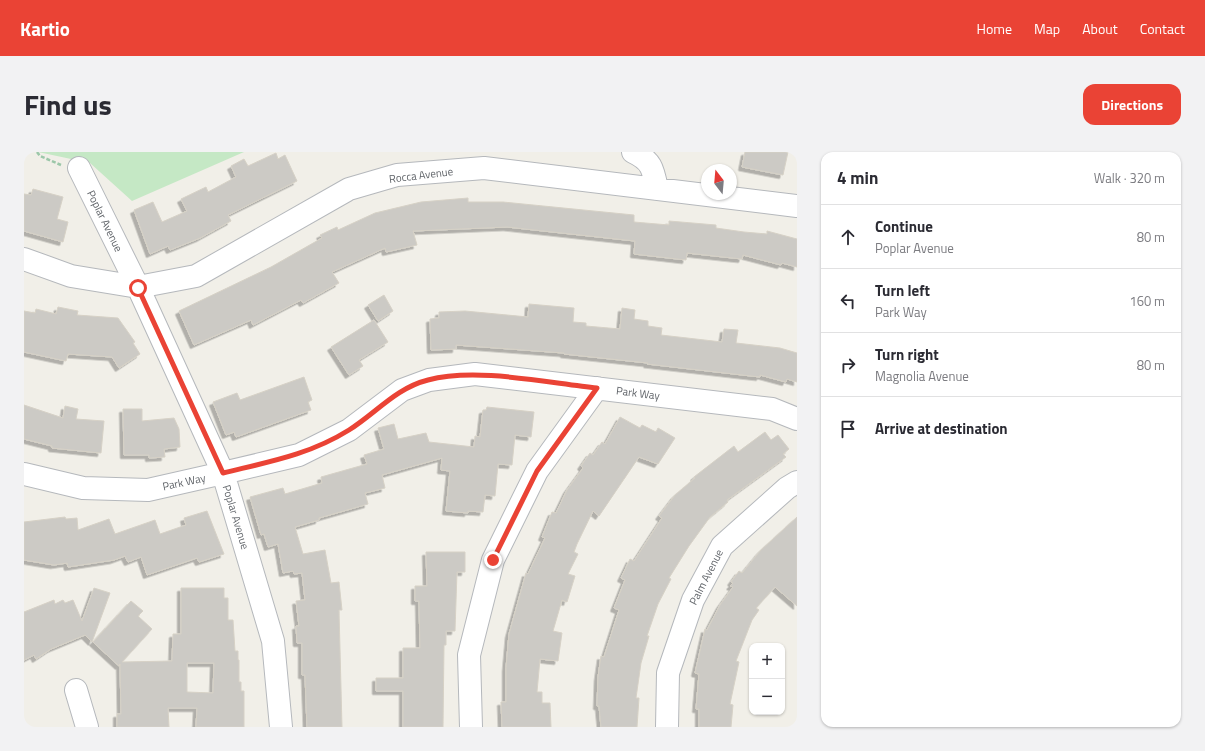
<!DOCTYPE html>
<html lang="en">
<head>
<meta charset="utf-8">
<style>
	body { margin:0; font-family:"Titillium Web",sans-serif; background:#f2f2f3; color:#2b2b33 }
	.controls { position:absolute; right:12px; bottom:12px; display:grid; overflow:hidden; border-radius:8px; box-shadow:0 1px 3px #0004 }
	.controls button { width:36px; height:36px; display:grid; place-items:center; padding:0; border:0; border-bottom:1px solid #e1e1e2; background:#fff; color:#2b2b33; font:20px sans-serif }
	.compass { position:absolute; left:677px; top:12px; width:36px; height:36px; border-radius:50%; background:#fff; box-shadow:0 1px 3px #0004; rotate:344deg }
	.stop { position:absolute; width:12px; height:12px; margin:-9px; border:3px solid #ea4335; border-radius:50%; background:#fff }
	.stop.end { background:#ea4335; border-color:#fff; box-shadow:0 1px 4px #0008 }
	.list { margin:0; padding:0; list-style:none }
	h2 { display:flex; justify-content:space-between; align-items:center; height:52px; margin:0; padding:0 16px; font-size:17px }
	h2 small { font-size:13px; font-weight:400; color:#7c7c81 }
	.list li { display:grid; grid-template-columns:26px 1fr auto; gap:12px; align-items:center; box-sizing:border-box; height:64px; padding:0 16px; border-top:1px solid #e1e1e2 }
	.list b { display:block; font-size:15px; white-space:nowrap }
	.list p { margin:0; font-size:13px; white-space:nowrap; color:#7c7c81 }
	.list em { font-size:13px; font-style:normal; color:#7c7c81 }
	.icon { flex:none; width:22px; height:22px; fill:none; stroke:currentColor; stroke-width:2; stroke-linecap:round; stroke-linejoin:round }
	.map { position:relative; flex:none; width:773px; height:575px; overflow:hidden; border-radius:12px }
	header { display:flex; align-items:center; gap:24px; box-sizing:border-box; height:56px; padding:0 20px; background:#ea4335; color:#fff }
	header strong { font-size:19px }
	nav { display:flex; gap:22px; margin-inline-start:auto; font-size:14px }
	.intro { display:flex; align-items:center; justify-content:space-between; box-sizing:border-box; height:96px; padding:0 24px }
	h1 { margin:0; font-size:28px }
	.button { padding:10px 18px; border-radius:12px; background:#ea4335; color:#fff; font-size:14px; font-weight:700 }
	main { display:flex; gap:24px; padding:0 24px }
	aside { flex:1; background:#fff; border-radius:12px; box-shadow:0 1px 3px #0004 }
	.map>svg:first-child { display:block }
	.green { fill:#c5e8c5 }
	.building { fill:#cccac5; stroke:#d6d1c6; fill-rule:evenodd; filter:url(#shadow) }
	.lines { fill:none; stroke-linecap:round; stroke-linejoin:round }
	.minor-casing { stroke:#b5b8bc; stroke-width:24 }
	.path { stroke:#9cc7a9; stroke-width:2.5; stroke-dasharray:4 2; stroke-linecap:butt }
	.minor { stroke:#fff; stroke-width:22 }
	.route { stroke:#ea4335; stroke-width:5 }
	.labels { text-anchor:middle; dominant-baseline:central; stroke-width:4; stroke-linejoin:round; paint-order:stroke }
	.street-label { font-size:11px; fill:#5f6368; stroke:#fff }
</style>
</head>
<body>
<header>
<strong>Kartio</strong>
<nav><a>Home</a><a>Map</a><a>About</a><a>Contact</a></nav>
</header>
<div class="intro"><h1>Find us</h1><a class="button">Directions</a></div>
<main>
<div class="map">
<svg width="773" height="575" viewBox="0 0 773 575">
	<defs>
		<filter id="shadow"><feDropShadow dx="-3.5" dy="3.5" stdDeviation="0" flood-color="#0004"/></filter>
	</defs>
	<rect width="100%" height="100%" fill="#f1efe8"/>
	<!-- green -->
	<path class="green" d="M 14,0 L 220,0 L 108,49 L 66,11 Z"/>
	<!-- building -->
	<path class="building" d="M 721,0 L 764,0 L 759,23 L 718,15 Z
		M 252,1 L 254,7 L 261,3 L 273,29 L 204,63 L 207,69 L 176,86 L 146,98 L 144,94 L 126,102 L 110,58 L 129,50 L 138,70 L 163,59 L 157,47 L 182,35 L 184,40 L 212,25 L 207,14 L 220,7 L 224,14 Z
		M 9,37 L 39,45 L 33,67 L 44,70 L 39,90 L 0,79 L 0,42 L 7,43 Z
		M 444,46 L 444,50 L 479,50 L 610,63 L 610,70 L 645,73 L 645,69 L 692,73 L 692,76 L 720,80 L 743,82 L 743,79 L 773,87 L 773,115 L 758,111 L 757,113 L 719,103 L 718,107 L 663,101 L 662,108 L 610,102 L 611,89 L 483,75 L 389,79 L 393,93 L 362,100 L 361,96 L 308,120 L 315,131 L 279,151 L 277,148 L 229,173 L 227,168 L 170,193 L 155,159 L 247,115 L 298,86 L 296,83 L 313,75 L 314,78 L 351,61 L 397,50 Z
		M 360,143 L 369,159 L 354,169 L 344,153 Z
		M 505,152 L 550,156 L 549,170 L 562,171 L 562,174 L 596,177 L 598,156 L 611,158 L 610,167 L 624,169 L 624,174 L 638,176 L 637,183 L 698,190 L 700,177 L 714,178 L 712,191 L 756,196 L 773,201 L 773,230 L 763,227 L 762,230 L 736,223 L 736,225 L 623,212 L 624,211 L 540,202 L 540,201 L 432,193 L 432,197 L 407,198 L 406,167 L 415,166 L 415,160 L 441,159 L 504,165 Z
		M 34,155 L 54,159 L 53,163 L 94,166 L 111,190 L 109,191 L 116,202 L 95,216 L 88,205 L 44,202 L 42,209 L 0,200 L 0,159 L 11,161 L 12,157 L 32,162 Z
		M 350,168 L 364,190 L 335,208 L 339,214 L 325,223 L 307,195 Z
		M 280,225 L 288,248 L 284,250 L 287,258 L 212,285 L 210,280 L 202,283 L 189,250 L 213,241 L 216,248 Z
		M 0,253 L 39,266 L 41,254 L 54,257 L 52,267 L 80,269 L 77,301 L 28,296 L 28,294 L 0,287 Z
		M 463,255 L 510,260 L 507,285 L 491,283 L 488,313 L 474,312 L 471,344 L 461,343 L 459,360 L 444,359 L 444,361 L 422,359 L 426,319 L 417,318 L 418,306 L 358,323 L 361,336 L 341,341 L 344,352 L 295,366 L 295,368 L 271,375 L 279,402 L 301,398 L 307,431 L 315,430 L 318,458 L 315,458 L 318,575 L 283,575 L 281,523 L 278,523 L 278,491 L 273,491 L 272,474 L 275,474 L 272,449 L 281,448 L 278,421 L 270,422 L 269,419 L 259,421 L 254,392 L 244,395 L 240,382 L 237,383 L 226,345 L 259,336 L 261,342 L 298,331 L 297,325 L 343,312 L 340,303 L 360,297 L 354,276 L 370,272 L 374,287 L 402,281 L 405,290 L 450,295 L 451,284 L 456,285 L 459,258 L 462,258 Z
		M 99,257 L 118,257 L 118,269 L 150,266 L 155,277 L 156,295 L 140,297 L 141,305 L 125,306 L 125,303 L 100,303 Z
		M 596,265 L 616,276 L 618,273 L 632,280 L 634,276 L 651,286 L 634,312 L 615,305 L 575,364 L 569,359 L 553,392 L 550,400 L 554,402 L 544,422 L 551,424 L 543,450 L 538,448 L 529,479 L 538,481 L 534,509 L 516,507 L 513,540 L 518,540 L 518,551 L 526,551 L 527,575 L 478,575 L 477,550 L 482,550 L 482,516 L 485,482 L 502,421 L 504,422 L 521,386 L 518,385 L 528,360 L 532,361 L 543,338 L 559,316 L 557,314 L 566,301 L 569,303 L 578,290 L 581,292 Z
		M 741,280 L 747,288 L 754,283 L 765,297 L 759,302 L 762,305 L 703,348 L 704,350 L 686,365 L 665,394 L 645,426 L 647,427 L 634,452 L 623,484 L 625,484 L 617,511 L 612,546 L 615,546 L 613,575 L 577,575 L 575,554 L 573,554 L 574,525 L 577,504 L 580,505 L 595,458 L 590,456 L 601,428 L 597,426 L 606,407 L 610,409 L 638,366 L 635,364 L 651,343 L 671,326 L 670,325 L 710,294 L 714,300 Z
		M 183,359 L 200,402 L 175,410 L 173,406 L 123,423 L 117,405 L 104,410 L 101,404 L 90,408 L 44,415 L 43,411 L 30,413 L 0,408 L 0,370 L 41,365 L 42,367 L 53,366 L 54,378 L 85,367 L 91,382 L 131,368 L 136,382 L 162,373 L 160,366 Z
		M 773,365 L 773,454 L 751,435 L 732,456 L 735,458 L 728,468 L 712,509 L 715,510 L 706,552 L 709,553 L 707,575 L 675,575 L 675,557 L 672,557 L 675,522 L 671,521 L 681,477 L 683,478 L 696,453 L 709,435 L 706,434 L 709,431 L 707,430 L 715,419 L 718,421 L 737,398 Z
		M 402,400 L 441,400 L 441,420 L 433,420 L 431,479 L 422,479 L 422,493 L 420,493 L 419,575 L 379,575 L 379,539 L 352,539 L 352,526 L 379,526 L 379,496 L 396,496 L 395,449 L 391,449 L 391,434 L 403,434 Z
		M 70,436 L 86,441 L 68,490 L 61,483 L 27,497 L 12,507 L 10,503 L 0,508 L 0,460 L 30,448 L 31,452 L 39,448 L 41,451 L 49,448 L 58,469 Z
		M 157,436 L 200,436 L 200,446 L 204,446 L 204,468 L 209,468 L 211,499 L 214,499 L 214,508 L 215,508 L 215,530 L 217,530 L 217,539 L 220,539 L 220,575 L 172,575 L 173,556 L 144,556 L 145,575 L 93,575 L 93,562 L 97,562 L 96,512 L 95,514 L 69,490 L 107,449 L 119,459 L 114,464 L 128,477 L 98,510 L 148,509 L 149,482 L 157,482 ZM 163,511 L 190,511 L 189,541 L 163,540 Z"/>
	<g class="lines">
		<!-- minor casing -->
		<g class="minor-casing">
			<path id="minor" d="M 609,0 C 628,9 629,17 633,37
				M 55,16 L 114,135 L 199,321 L 249,489 L 257,575
				M 0,107 L 47,124 L 114,135 L 172,124 L 325,37 L 373,23 L 460,16 L 773,54
				M 0,322 L 59,336 L 124,338 L 199,321 L 275,303 L 325,278 L 378,238 L 405,228 L 451,222 L 748,257 L 773,267
				M 52,538 L 63,575
				M 447,575 L 445,503 L 469,408 L 513,319 L 573,236
				M 643,575 L 644,521 L 669,448 L 698,394 L 763,336 L 773,330"/>
		</g>
		<!-- path -->
		<path class="path" d="M 13,0 L 16,4 L 37,13"/>
		<!-- minor -->
		<use href="#minor" class="minor"/>
	</g>
	<g class="lines">
		<!-- route -->
		<path class="route" d="M 114,136 L 199,321 C 244,310 285,303 325,278 C 352,261 372,236 404,228 C 452,215 524,231 573,236 L 513,319 L 469,408"/>
	</g>
	<g class="labels">
		<!-- street labels -->
		<g class="street-label">
			<text transform="translate(397 23) rotate(-7)">Rocca Avenue</text>
			<text transform="translate(81 69) rotate(64)">Poplar Avenue</text>
			<text transform="translate(614 241) rotate(7)">Park Way</text>
			<text transform="translate(160 330) rotate(-12)">Park Way</text>
			<text transform="translate(212 365) rotate(73)">Poplar Avenue</text>
			<text transform="translate(682 425) rotate(-63)">Palm Avenue</text>
		</g>
	</g>
</svg>
<div class="controls">
<button>+</button>
<button>−</button>
</div>
<svg class="compass" viewBox="-18 -18 36 36"><path d="M0-13l5 13h-10z" fill="#e53935"/><path d="M0 13l5-13h-10z" fill="#7c7c81"/></svg>
<div class="stop" style="left:114px;top:136px"></div>
<div class="stop end" style="left:469px;top:408px"></div>
</div>
<aside>
<h2>4 min<small>Walk · 320 m</small></h2>
<ul class="list">
<li><svg class="icon" aria-label="ahead" viewBox="0 0 24 24"><path d="M12 20V5M6 11l6-6 6 6"/></svg><div><b>Continue</b><p>Poplar Avenue</p></div><em>80 m</em></li>
<li><svg class="icon" aria-label="left" viewBox="0 0 24 24"><path d="M17 20v-9H6M10 6l-5 5 5 5"/></svg><div><b>Turn left</b><p>Park Way</p></div><em>160 m</em></li>
<li><svg class="icon" aria-label="right" viewBox="0 0 24 24"><path d="M7 20v-9h11M14 6l5 5-5 5"/></svg><div><b>Turn right</b><p>Magnolia Avenue</p></div><em>80 m</em></li>
<li><svg class="icon" aria-label="arrive" viewBox="0 0 24 24"><path d="M6 21V4h12l-3 4 3 4H6"/></svg><div><b>Arrive at destination</b></div></li>
</ul>
</aside>
</main>
</body>
</html>
